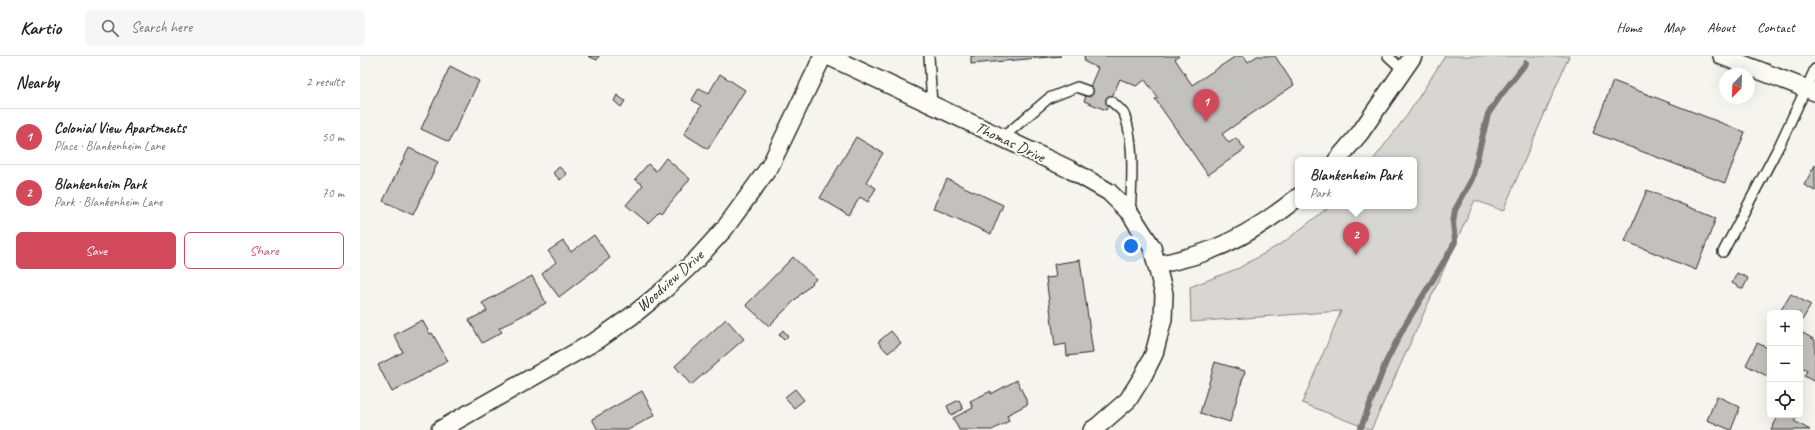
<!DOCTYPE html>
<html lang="en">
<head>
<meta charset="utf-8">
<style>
	body { margin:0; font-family:Caveat,sans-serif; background:#f6f6f6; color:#222 }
	.controls { position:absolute; right:12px; bottom:12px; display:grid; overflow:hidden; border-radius:6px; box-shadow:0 4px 16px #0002 }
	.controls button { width:36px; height:36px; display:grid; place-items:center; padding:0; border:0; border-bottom:1px solid #e0e0e0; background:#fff; color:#222; font:20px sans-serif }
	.compass { position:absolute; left:1359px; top:12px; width:36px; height:36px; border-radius:50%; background:#fff; box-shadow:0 4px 16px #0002; rotate:203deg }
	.you { position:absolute; left:771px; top:190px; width:14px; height:14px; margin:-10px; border:3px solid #fff; border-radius:50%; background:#1a73e8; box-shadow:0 0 0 6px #1a73e833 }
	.badge { display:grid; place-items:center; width:26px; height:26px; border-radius:50%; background:#d1495b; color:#fff; font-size:13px; font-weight:700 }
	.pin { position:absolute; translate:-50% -33px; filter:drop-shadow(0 1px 2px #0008) }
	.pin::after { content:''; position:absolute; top:21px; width:14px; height:12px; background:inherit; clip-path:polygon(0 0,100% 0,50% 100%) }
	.popup { position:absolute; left:935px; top:101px; width:122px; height:52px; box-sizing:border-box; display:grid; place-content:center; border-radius:6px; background:#fff; filter:drop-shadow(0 1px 3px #0005); font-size:13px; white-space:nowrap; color:#767676 }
	.popup b { font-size:15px; color:#222 }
	.popup::after { content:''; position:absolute; left:50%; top:100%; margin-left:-8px; border:8px solid transparent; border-top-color:#fff }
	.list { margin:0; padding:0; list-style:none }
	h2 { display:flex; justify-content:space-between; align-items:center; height:52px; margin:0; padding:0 16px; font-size:17px }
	h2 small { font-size:13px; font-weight:400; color:#767676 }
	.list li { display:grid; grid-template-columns:26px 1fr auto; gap:12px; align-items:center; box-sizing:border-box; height:56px; padding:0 16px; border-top:1px solid #e0e0e0 }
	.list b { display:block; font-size:15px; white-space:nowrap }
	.list p { margin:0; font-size:13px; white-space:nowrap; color:#767676 }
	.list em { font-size:13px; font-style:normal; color:#767676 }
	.actions { display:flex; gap:8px; padding:12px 16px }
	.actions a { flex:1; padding:9px 0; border:1px solid #d1495b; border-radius:6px; text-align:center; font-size:14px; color:#d1495b }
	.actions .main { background:#d1495b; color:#fff }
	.icon { flex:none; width:22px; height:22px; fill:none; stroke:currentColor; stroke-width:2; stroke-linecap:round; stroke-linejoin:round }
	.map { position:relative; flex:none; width:1455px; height:374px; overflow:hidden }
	header { display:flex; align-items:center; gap:24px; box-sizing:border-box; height:56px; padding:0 20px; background:#fff; border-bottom:1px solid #e0e0e0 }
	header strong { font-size:19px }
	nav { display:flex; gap:22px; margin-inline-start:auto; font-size:14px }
	.search { width:280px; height:36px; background:#f6f6f6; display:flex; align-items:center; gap:10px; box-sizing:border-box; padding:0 14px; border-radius:6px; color:#767676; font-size:15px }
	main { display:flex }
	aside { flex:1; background:#fff }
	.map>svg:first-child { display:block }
	.green { fill:#d7d6d2; stroke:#81807e }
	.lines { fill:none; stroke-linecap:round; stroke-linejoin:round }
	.stream { stroke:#797877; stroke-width:6 }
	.building { fill:#c2c1be; stroke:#2b2b2b }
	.service-casing { stroke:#2b2b2b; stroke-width:12 }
	.minor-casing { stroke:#2b2b2b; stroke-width:20 }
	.service { stroke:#fdfcf7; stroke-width:9 }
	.minor { stroke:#fdfcf7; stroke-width:17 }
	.labels { text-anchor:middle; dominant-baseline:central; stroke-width:4; stroke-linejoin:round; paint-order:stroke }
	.street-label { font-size:16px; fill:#2b2b2b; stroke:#fdfcf7 }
</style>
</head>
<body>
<header>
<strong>Kartio</strong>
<div class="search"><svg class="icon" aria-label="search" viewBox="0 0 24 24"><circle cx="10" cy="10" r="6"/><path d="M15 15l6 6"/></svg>Search here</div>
<nav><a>Home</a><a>Map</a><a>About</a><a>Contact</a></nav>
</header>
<main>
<aside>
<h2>Nearby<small>2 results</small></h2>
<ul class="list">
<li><span class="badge">1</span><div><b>Colonial View Apartments</b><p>Place · Blankenheim Lane</p></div><em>50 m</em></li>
<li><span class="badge">2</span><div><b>Blankenheim Park</b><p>Park · Blankenheim Lane</p></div><em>70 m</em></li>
</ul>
<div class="actions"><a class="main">Save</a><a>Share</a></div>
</aside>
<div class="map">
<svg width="1455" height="374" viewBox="0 0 1455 374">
	<rect width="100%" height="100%" fill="#f5f4ef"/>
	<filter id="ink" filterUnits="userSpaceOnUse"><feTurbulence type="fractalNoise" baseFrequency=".025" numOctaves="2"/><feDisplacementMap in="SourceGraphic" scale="8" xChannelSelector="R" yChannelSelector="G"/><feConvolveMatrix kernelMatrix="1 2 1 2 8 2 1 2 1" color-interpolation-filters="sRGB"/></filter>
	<g filter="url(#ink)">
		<!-- green -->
		<path class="green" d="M 1085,0 L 1209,0 L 1143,155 L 1115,144 L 1011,374 L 942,347 L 981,255 L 831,266 L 830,231 L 879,212 L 924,186 L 970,150 L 1054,150 L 1054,104 L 1013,104 L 1048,58 Z"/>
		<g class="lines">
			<!-- stream -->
			<path class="stream" d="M 1000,374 L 1026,306 L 1045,269 L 1088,199 L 1095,186 L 1093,167 L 1095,154 L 1112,123 L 1128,58 L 1141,39 L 1166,7"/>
		</g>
		<!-- building -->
		<path class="building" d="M 228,0 L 239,0 L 237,4 Z
			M 611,0 L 701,0 L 611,8 Z
			M 724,0 L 819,0 L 815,3 L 832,29 L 876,0 L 884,0 L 888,6 L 897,0 L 915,0 L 934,29 L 862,78 L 869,87 L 876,82 L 885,93 L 848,119 L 795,43 L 798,42 L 785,24 L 776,30 L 760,23 L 746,54 L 724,45 L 738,12 L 725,6 Z
			M 90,10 L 119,25 L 89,86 L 61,73 Z
			M 360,18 L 385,34 L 348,93 L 324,78 L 341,50 L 332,44 L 339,32 L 349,37 Z
			M 1253,25 L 1385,76 L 1365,127 L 1233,77 Z
			M 257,39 L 265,45 L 261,51 L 254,45 Z
			M 496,81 L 523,97 L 506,126 L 516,132 L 508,146 L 500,141 L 489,159 L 460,142 Z
			M 49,92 L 78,106 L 53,159 L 23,145 Z
			M 306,102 L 330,123 L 302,157 L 300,155 L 288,167 L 266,149 L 283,129 L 275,123 L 288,108 L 296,115 Z
			M 1455,109 L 1455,135 L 1444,129 Z
			M 199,111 L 207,118 L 200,124 L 193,117 Z
			M 587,123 L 643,149 L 631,178 L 573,152 Z
			M 1287,134 L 1356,162 L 1336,214 L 1265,185 Z
			M 234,179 L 250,202 L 199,241 L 182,218 L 196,206 L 188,195 L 203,185 L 211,196 Z
			M 433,201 L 456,223 L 409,270 L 386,249 Z
			M 720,204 L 733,297 L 707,300 L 706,288 L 695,290 L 686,222 L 696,221 L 694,208 Z
			M 1377,217 L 1388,222 L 1383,233 L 1372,227 Z
			M 172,220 L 186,247 L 139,272 L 142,276 L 122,287 L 109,264 L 127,255 L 122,247 Z
			M 1431,238 L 1451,249 L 1440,268 L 1440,257 L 1419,257 Z
			M 366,263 L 384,283 L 331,329 L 315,310 Z
			M 62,264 L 70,278 L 72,277 L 88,305 L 32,336 L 18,309 L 43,296 L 34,279 Z
			M 423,274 L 428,280 L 424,284 L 419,279 Z
			M 531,275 L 541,287 L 528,297 L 518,286 Z
			M 1443,277 L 1455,284 L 1455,326 L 1444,320 L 1447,315 L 1440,311 L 1440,283 Z
			M 1397,287 L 1410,293 L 1410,315 L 1407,320 L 1386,309 Z
			M 855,306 L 885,315 L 870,366 L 840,357 Z
			M 657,324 L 668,348 L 647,359 L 649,365 L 632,374 L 599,374 L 593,362 L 613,352 L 610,345 L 631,335 L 631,338 Z
			M 435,333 L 444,344 L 434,352 L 425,341 Z
			M 282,335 L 295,359 L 268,374 L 238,374 L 232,363 Z
			M 1357,340 L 1380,351 L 1371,374 L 1347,364 Z
			M 599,344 L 603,353 L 591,359 L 587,350 Z
			M 1419,359 L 1434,359 L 1437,361 L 1434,365 L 1450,374 L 1411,374 Z"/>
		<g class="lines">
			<!-- service casing -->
			<g class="service-casing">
				<path id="service" d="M 569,0 L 572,49
					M 1028,0 L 1043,14
					M 751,45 C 755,49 761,53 764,58 C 775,84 772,130 770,157
					M 642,82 L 689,42 L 717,31 L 728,35
					M 1363,196 L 1420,88 L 1455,13"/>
			</g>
			<!-- minor casing -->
			<g class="minor-casing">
				<path id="minor" d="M 468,0 L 711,114 L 749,136 L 770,157 L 792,191 L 804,238 L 803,263 L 794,298 L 783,320 L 768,344 L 738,370 L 732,374
					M 1362,0 L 1455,36
					M 977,104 L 1000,77 L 1053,0
					M 798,209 C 814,205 832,201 848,195 C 881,183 911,163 938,141
					M 80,374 L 239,283 L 273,259 L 305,233 L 337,203 L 365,172 L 410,110 L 463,0"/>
			</g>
			<!-- service -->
			<use href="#service" class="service"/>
			<!-- minor -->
			<use href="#minor" class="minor"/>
		</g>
	</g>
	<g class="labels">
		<!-- street labels -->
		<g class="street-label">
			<text transform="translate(650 86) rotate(25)">Thomas Drive</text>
			<text transform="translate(310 225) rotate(-42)">Woodview Drive</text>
		</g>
	</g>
</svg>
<div class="controls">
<button>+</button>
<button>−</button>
<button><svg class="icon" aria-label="locate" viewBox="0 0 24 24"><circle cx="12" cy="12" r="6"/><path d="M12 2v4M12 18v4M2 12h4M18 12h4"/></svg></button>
</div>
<svg class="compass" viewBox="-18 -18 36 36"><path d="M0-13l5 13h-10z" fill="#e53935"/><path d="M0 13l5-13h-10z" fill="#767676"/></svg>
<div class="you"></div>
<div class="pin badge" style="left:846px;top:66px">1</div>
<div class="pin badge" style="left:996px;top:199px">2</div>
<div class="popup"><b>Blankenheim Park</b>Park</div>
</div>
</main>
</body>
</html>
